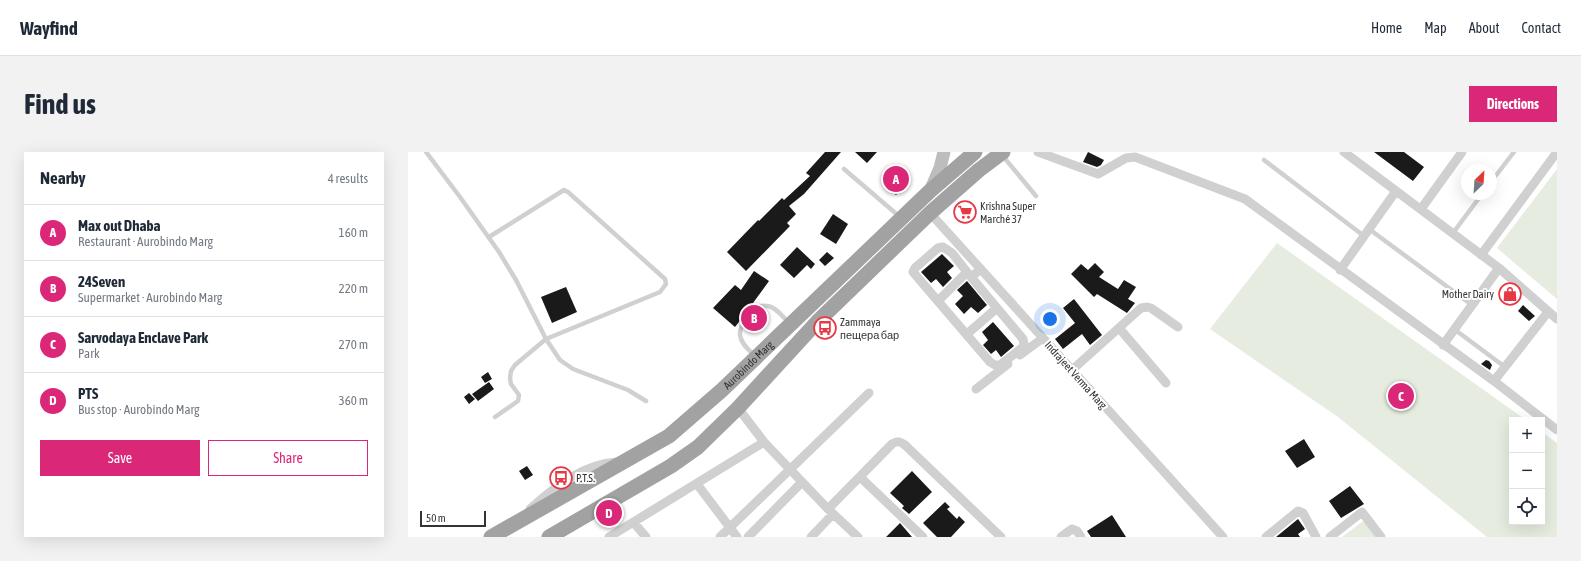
<!DOCTYPE html>
<html lang="en">
<head>
<meta charset="utf-8">
<style>
	body { margin:0; font-family:"Asap Condensed",sans-serif; background:#f2f2f3; color:#1f2937 }
	.controls { position:absolute; right:12px; bottom:12px; display:grid; overflow:hidden; border-radius:0px; box-shadow:0 4px 16px #0002 }
	.controls button { width:36px; height:36px; display:grid; place-items:center; padding:0; border:0; border-bottom:1px solid #e0e1e3; background:#fff; color:#1f2937; font:20px sans-serif }
	.compass { position:absolute; left:1053px; top:12px; width:36px; height:36px; border-radius:50%; background:#fff; box-shadow:0 4px 16px #0002; rotate:25deg }
	.scale { position:absolute; left:12px; bottom:10px; width:66px; box-sizing:border-box; padding-left:4px; border:2px solid #333; border-top:0; font-size:11px; line-height:14px; white-space:nowrap; color:#333; -webkit-text-stroke:3px #fff; paint-order:stroke }
	.you { position:absolute; left:642px; top:167px; width:14px; height:14px; margin:-10px; border:3px solid #fff; border-radius:50%; background:#1a73e8; box-shadow:0 0 0 6px #1a73e833 }
	.badge { display:grid; place-items:center; width:26px; height:26px; border-radius:50%; background:#db2777; color:#fff; font-size:13px; font-weight:700 }
	.pin { position:absolute; translate:-50% -50%; border:2px solid #fff; box-shadow:0 1px 4px #0006 }
	.list { margin:0; padding:0; list-style:none }
	h2 { display:flex; justify-content:space-between; align-items:center; height:52px; margin:0; padding:0 16px; font-size:17px }
	h2 small { font-size:13px; font-weight:400; color:#747a83 }
	.list li { display:grid; grid-template-columns:26px 1fr auto; gap:12px; align-items:center; box-sizing:border-box; height:56px; padding:0 16px; border-top:1px solid #e0e1e3 }
	.list b { display:block; font-size:15px; white-space:nowrap }
	.list p { margin:0; font-size:13px; white-space:nowrap; color:#747a83 }
	.list em { font-size:13px; font-style:normal; color:#747a83 }
	.actions { display:flex; gap:8px; padding:12px 16px }
	.actions a { flex:1; padding:9px 0; border:1px solid #db2777; border-radius:0px; text-align:center; font-size:14px; color:#db2777 }
	.actions .main { background:#db2777; color:#fff }
	.icon { flex:none; width:22px; height:22px; fill:none; stroke:currentColor; stroke-width:2; stroke-linecap:round; stroke-linejoin:round }
	.map { position:relative; flex:none; width:1149px; height:385px; overflow:hidden; border-radius:0px }
	header { display:flex; align-items:center; gap:24px; box-sizing:border-box; height:56px; padding:0 20px; background:#fff; border-bottom:1px solid #e0e1e3 }
	header strong { font-size:19px }
	nav { display:flex; gap:22px; margin-inline-start:auto; font-size:14px }
	.intro { display:flex; align-items:center; justify-content:space-between; box-sizing:border-box; height:96px; padding:0 24px }
	h1 { margin:0; font-size:28px }
	.button { padding:10px 18px; border-radius:0px; background:#db2777; color:#fff; font-size:14px; font-weight:700 }
	main { display:flex; gap:24px; padding:0 24px }
	aside { flex:1; background:#fff; border-radius:0px; box-shadow:0 4px 16px #0002 }
	.map>svg:first-child { display:block }
	.green { fill:#e6ecdf }
	.building { fill:#1a1a1a }
	.lines { fill:none; stroke-linecap:round; stroke-linejoin:round }
	.service { stroke:#d0d0d0; stroke-width:4.5 }
	.minor { stroke:#d0d0d0; stroke-width:9 }
	.secondary { stroke:#bdbdbd; stroke-width:13 }
	.trunk { stroke:#a2a2a2; stroke-width:15 }
	.labels { text-anchor:middle; dominant-baseline:central; stroke-width:4; stroke-linejoin:round; paint-order:stroke }
	.poi-label { font-size:11px; fill:#333; stroke:#fff; text-anchor:start }
	.street-label { font-size:11px; fill:#333; stroke:#fff }
</style>
</head>
<body>
<header>
<strong>Wayfind</strong>
<nav><a>Home</a><a>Map</a><a>About</a><a>Contact</a></nav>
</header>
<div class="intro"><h1>Find us</h1><a class="button">Directions</a></div>
<main>
<aside>
<h2>Nearby<small>4 results</small></h2>
<ul class="list">
<li><span class="badge">A</span><div><b>Max out Dhaba</b><p>Restaurant · Aurobindo Marg</p></div><em>160 m</em></li>
<li><span class="badge">B</span><div><b>24Seven</b><p>Supermarket · Aurobindo Marg</p></div><em>220 m</em></li>
<li><span class="badge">C</span><div><b>Sarvodaya Enclave Park</b><p>Park</p></div><em>270 m</em></li>
<li><span class="badge">D</span><div><b>PTS</b><p>Bus stop · Aurobindo Marg</p></div><em>360 m</em></li>
</ul>
<div class="actions"><a class="main">Save</a><a>Share</a></div>
</aside>
<div class="map">
<svg width="1149" height="385" viewBox="0 0 1149 385">
	<rect width="100%" height="100%" fill="#fff"/>
	<!-- green -->
	<path class="green" d="M 1149,17 L 1149,147 L 1089,96 Z
		M 869,91 L 1118,268 L 1104,268 L 1104,370 L 1134,370 L 1134,280 L 1149,291 L 1149,385 L 1079,385 L 930,265 L 802,177 Z
		M 958,367 L 972,385 L 934,385 Z"/>
	<!-- building -->
	<path class="building" d="M 417,0 L 433,0 L 396,42 L 381,54 L 388,62 L 379,71 L 382,74 L 338,119 L 319,100 L 350,68 L 351,69 L 374,46 L 376,48 L 402,24 L 398,21 Z
		M 447,0 L 469,0 L 459,11 Z
		M 680,0 L 696,8 L 693,13 L 689,15 L 675,10 Z
		M 966,0 L 996,0 L 1016,15 L 1005,29 Z
		M 491,20 L 501,29 L 488,43 L 479,34 Z
		M 425,62 L 440,72 L 428,92 L 412,82 Z
		M 389,95 L 407,112 L 403,117 L 399,113 L 386,126 L 372,113 Z
		M 419,100 L 426,106 L 417,114 L 411,108 Z
		M 534,102 L 546,114 L 539,120 L 544,126 L 535,135 L 528,127 L 523,131 L 513,120 Z
		M 687,111 L 696,120 L 691,125 L 710,137 L 716,128 L 728,135 L 720,147 L 727,151 L 719,161 L 689,142 L 686,145 L 663,122 L 673,112 L 680,118 Z
		M 346,119 L 361,129 L 345,151 L 348,153 L 338,161 L 327,175 L 305,156 L 327,133 L 333,138 Z
		M 559,129 L 579,153 L 570,161 L 563,155 L 556,162 L 547,152 L 555,144 L 549,138 Z
		M 158,135 L 169,160 L 144,171 L 133,145 Z
		M 666,147 L 694,183 L 682,193 L 674,182 L 655,197 L 647,187 L 667,171 L 655,156 Z
		M 1115,153 L 1127,164 L 1121,169 L 1110,159 Z
		M 585,170 L 606,194 L 593,205 L 588,198 L 583,202 L 575,193 L 580,188 L 574,180 Z
		M 1078,208 L 1081,209 L 1084,213 L 1082,218 L 1073,212 Z
		M 80,220 L 84,227 L 77,231 L 73,225 Z
		M 81,230 L 86,237 L 70,249 L 64,242 Z
		M 61,241 L 67,247 L 61,252 L 56,245 Z
		M 896,287 L 907,305 L 889,316 L 877,299 Z
		M 119,314 L 125,323 L 117,328 L 111,319 Z
		M 504,319 L 524,340 L 501,362 L 494,356 L 496,354 L 482,341 Z
		M 942,334 L 956,352 L 933,366 L 921,349 Z
		M 537,350 L 542,355 L 539,357 L 549,367 L 551,364 L 557,370 L 543,385 L 529,385 L 515,371 Z
		M 704,363 L 718,385 L 683,385 L 679,379 Z
		M 890,367 L 897,377 L 890,382 L 892,385 L 868,385 Z
		M 492,371 L 504,385 L 478,385 Z"/>
	<g class="lines">
		<!-- service -->
		<path class="service" d="M 18,0 L 52,45 L 91,100 L 108,128 L 138,187 L 152,208 L 165,217 L 220,238 L 238,249
			M 594,3 L 628,44
			M 856,8 L 956,84
			M 436,17 L 492,65
			M 1083,30 L 1106,0
			M 961,77 L 1064,153
			M 1045,81 L 1074,42
			M 81,85 L 156,38 L 160,40 L 257,127 L 258,132 L 252,140 L 138,187 L 107,213 L 103,219 L 102,226 L 103,232 L 111,243 L 110,249 L 87,265
			M 1046,177 L 1097,215
			M 346,203 C 341,198 333,192 332,183 C 331,172 347,152 359,154 C 367,154 375,165 381,171"/>
		<!-- minor -->
		<path class="minor" d="M 630,0 L 690,22 L 718,6 L 727,5 L 837,47 L 1086,229 L 1149,278
			M 936,0 L 1091,116 L 1149,167
			M 1013,57 L 1054,0
			M 522,61 L 815,385
			M 1073,103 L 1149,0
			M 932,118 L 988,39
			M 563,125 L 615,187 L 616,192 L 615,195 L 592,213 L 587,213 L 582,210 L 505,120 L 507,116 L 530,96 L 535,95 L 544,101 L 563,125 L 573,117
			M 530,149 L 559,120
			M 711,176 L 758,231
			M 559,182 L 589,156
			M 1035,193 L 1091,116
			M 612,203 L 635,186
			M 664,218 L 733,156 L 739,155 L 743,156 L 770,175
			M 1086,229 L 1140,160
			M 568,237 L 600,212
			M 330,256 L 356,290 L 420,357 L 450,385
			M 452,325 L 515,385
			M 289,332 L 329,385
			M 122,357 C 146,335 175,312 209,310
			M 420,357 L 484,292 C 489,289 492,289 497,293 L 593,385
			M 226,371 L 238,385
			M 201,385 L 356,290
			M 312,385 L 461,241
			M 340,385 L 394,330
			M 403,385 L 425,362
			M 653,385 L 664,377 L 669,379 L 673,385
			M 858,385 L 890,359 L 895,361 L 908,385
			M 922,385 L 954,360 L 973,385"/>
		<!-- secondary -->
		<path class="secondary" d="M 522,39 L 532,16 L 536,0"/>
		<!-- trunk -->
		<g class="trunk">
			<path id="s1" d="M 83,385 L 261,284 L 314,238 L 522,39 L 567,0"/>
			<path d="M 141,385 L 263,314 L 290,295 L 330,256 L 409,170 L 522,61 L 571,18 L 595,0"/>
		</g>
	</g>
	<!-- icons -->
	<defs>
		<g id="supermarket-ring" transform="scale(1.15)"><circle r="9.5" fill="#fff" stroke="#e63946" stroke-width="1.5"/><path d="M-6-5.5h2.5l.6 2H6L4.5 2H-2.5L-4.4-4H-6ZM-1.5 3.2a1.3 1.3 0 1 0 .1 0ZM3 3.2a1.3 1.3 0 1 0 .1 0Z" fill="#e63946"/></g>
		<g id="shop-ring" transform="scale(1.15)"><circle r="9.5" fill="#fff" stroke="#e63946" stroke-width="1.5"/><path d="M-5-2.5h2.3a2.7 3.5 0 0 1 5.4 0H5L5.5 6h-11ZM-1.5-2.5h3a1.5 2.3 0 0 0-3 0Z" fill="#e63946"/></g>
		<g id="bus-ring" transform="scale(1.15)"><circle r="9.5" fill="#fff" stroke="#e63946" stroke-width="1.5"/><path d="M-5-6H5V4H4V6H2V4H-2V6H-4V4H-5ZM-3.5-4V0h7V-4ZM-3.5 1.2v1.5H-2V1.2ZM2 1.2v1.5H3.5V1.2Z" fill="#e63946"/></g>
	</defs>
	<g fill-rule="evenodd">
		<use href="#supermarket-ring" x="557" y="60"/>
		<use href="#shop-ring" x="1102" y="142"/>
		<use href="#bus-ring" x="417" y="176"/>
		<use href="#bus-ring" x="153" y="326"/>
	</g>
	<g class="labels">
		<!-- poi labels -->
		<g class="poi-label">
			<text x="572" y="54">Krishna Super<tspan x="572" dy="13">Marché 37</tspan></text>
			<text x="1086" y="142" text-anchor="end">Mother Dairy</text>
			<text x="432" y="170">Zammaya<tspan x="432" dy="13">пещера бар</tspan></text>
			<text x="168" y="326">P.T.S.</text>
		</g>
		<!-- street labels -->
		<g class="street-label">
			<text stroke="none"><textPath href="#s1" startOffset="311">Aurobindo Marg</textPath></text>
			<text transform="translate(668 223) rotate(48)">Indrajeet Verma Marg</text>
		</g>
	</g>
</svg>
<div class="controls">
<button>+</button>
<button>−</button>
<button><svg class="icon" aria-label="locate" viewBox="0 0 24 24"><circle cx="12" cy="12" r="6"/><path d="M12 2v4M12 18v4M2 12h4M18 12h4"/></svg></button>
</div>
<svg class="compass" viewBox="-18 -18 36 36"><path d="M0-13l5 13h-10z" fill="#e53935"/><path d="M0 13l5-13h-10z" fill="#747a83"/></svg>
<div class="scale">50 m</div>
<div class="you"></div>
<div class="pin badge" style="left:488px;top:27px">A</div>
<div class="pin badge" style="left:346px;top:166px">B</div>
<div class="pin badge" style="left:993px;top:244px">C</div>
<div class="pin badge" style="left:201px;top:361px">D</div>
</div>
</main>
</body>
</html>
